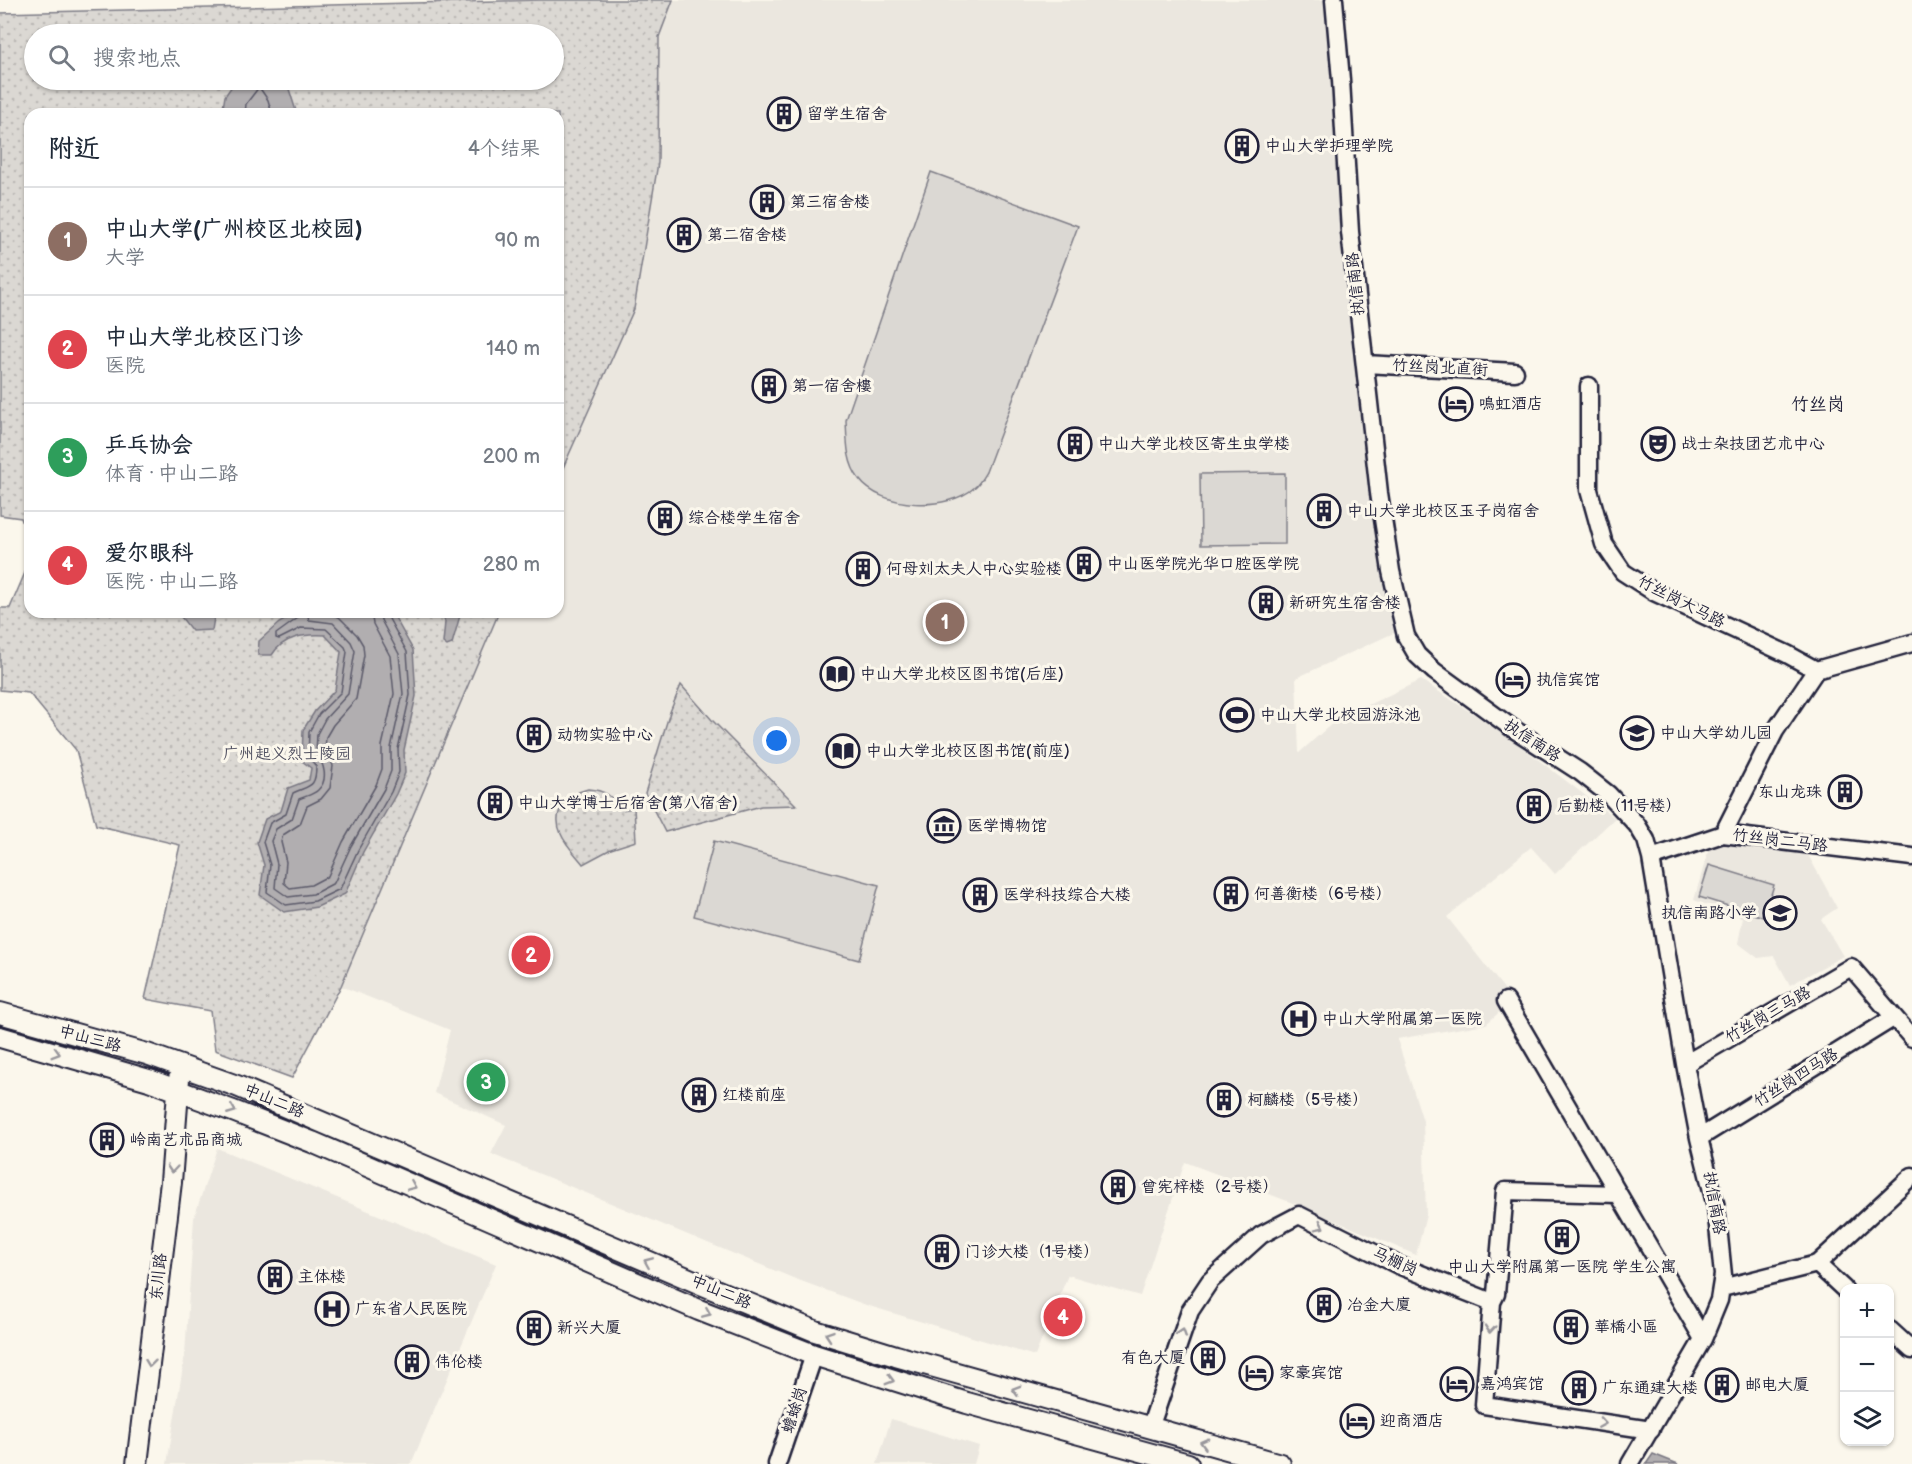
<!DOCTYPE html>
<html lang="zh">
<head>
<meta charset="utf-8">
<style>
	body { margin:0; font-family:"Balsamiq Sans","LXGW WenKai TC",sans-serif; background:#f6f6f7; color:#1f2937 }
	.controls { position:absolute; right:18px; bottom:18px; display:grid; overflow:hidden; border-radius:12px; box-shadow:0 2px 4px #0004 }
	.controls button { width:54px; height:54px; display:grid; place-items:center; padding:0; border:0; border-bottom:2px solid #e0e1e3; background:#fff; color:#1f2937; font:30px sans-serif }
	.you { position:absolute; left:777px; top:741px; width:21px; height:21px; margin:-15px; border:4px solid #fff; border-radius:50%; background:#1a73e8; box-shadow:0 0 0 9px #1a73e833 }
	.badge { display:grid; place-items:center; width:39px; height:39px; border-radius:50%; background:#22223b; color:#fff; font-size:20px; font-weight:700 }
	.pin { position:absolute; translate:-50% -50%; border:3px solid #fff; box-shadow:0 2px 6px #0006 }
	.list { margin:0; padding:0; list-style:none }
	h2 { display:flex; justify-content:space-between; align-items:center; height:78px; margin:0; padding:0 24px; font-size:26px }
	h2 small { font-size:20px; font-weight:400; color:#747a83 }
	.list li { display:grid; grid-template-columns:39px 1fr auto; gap:18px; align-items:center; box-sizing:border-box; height:108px; padding:0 24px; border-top:2px solid #e0e1e3 }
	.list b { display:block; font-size:22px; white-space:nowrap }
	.list p { margin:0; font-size:20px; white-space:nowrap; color:#747a83 }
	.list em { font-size:20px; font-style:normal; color:#747a83 }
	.icon { flex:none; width:33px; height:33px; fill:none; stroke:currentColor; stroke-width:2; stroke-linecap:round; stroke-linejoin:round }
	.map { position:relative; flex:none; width:1912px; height:1464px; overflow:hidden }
	.search { position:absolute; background:#fff; box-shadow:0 2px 4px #0004; left:24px; top:24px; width:540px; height:66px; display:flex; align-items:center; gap:15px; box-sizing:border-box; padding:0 21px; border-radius:33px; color:#747a83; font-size:22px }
	.panel { position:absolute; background:#fff; box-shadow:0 2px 4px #0004; left:24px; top:108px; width:540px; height:510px; border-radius:18px }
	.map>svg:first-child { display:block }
	.built { fill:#ebe7df }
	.green { fill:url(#green-dots); stroke:#7e7d87; stroke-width:1.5; fill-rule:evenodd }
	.pitch { fill:#dbd8d3; stroke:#7e7d87; stroke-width:1.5 }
	.water { fill:#b1aeb0; stroke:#787681; stroke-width:1.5 }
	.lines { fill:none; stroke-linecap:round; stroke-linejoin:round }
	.shore { stroke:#5b5a6a; stroke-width:1.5 }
	.minor-casing { stroke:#22223b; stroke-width:21 }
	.major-casing { stroke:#22223b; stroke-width:24 }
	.minor { stroke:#fbf7ec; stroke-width:16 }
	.major { stroke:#fbf7ec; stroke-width:20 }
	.oneway { stroke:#99979c }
	.labels { text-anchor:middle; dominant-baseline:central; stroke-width:6; stroke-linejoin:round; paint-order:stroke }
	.poi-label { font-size:16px; fill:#22223b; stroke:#fbf7ec; text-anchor:start }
	.street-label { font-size:16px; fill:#22223b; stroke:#fbf7ec }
	.park-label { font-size:16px; fill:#505061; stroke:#fbf7ec }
	.neighbourhood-label { font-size:18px; fill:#22223b; stroke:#fbf7ec }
</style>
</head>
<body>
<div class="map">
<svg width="1912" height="1464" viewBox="0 0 1912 1464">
	<defs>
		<pattern id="green-dots" width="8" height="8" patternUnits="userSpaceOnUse" patternTransform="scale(1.5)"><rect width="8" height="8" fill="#dbd8d3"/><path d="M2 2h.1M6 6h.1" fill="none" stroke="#bcb9b6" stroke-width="1.8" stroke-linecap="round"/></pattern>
	</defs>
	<rect width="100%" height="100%" fill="#fbf7ec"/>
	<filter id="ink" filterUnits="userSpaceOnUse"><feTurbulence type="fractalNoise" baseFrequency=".0167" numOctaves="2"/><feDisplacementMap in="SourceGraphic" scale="12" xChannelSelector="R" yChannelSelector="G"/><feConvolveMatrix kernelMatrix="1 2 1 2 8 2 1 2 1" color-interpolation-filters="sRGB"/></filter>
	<g filter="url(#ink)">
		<!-- built -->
		<path class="built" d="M 673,0 L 1325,0 L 1373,465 L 1398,631 L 1296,678 L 1299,753 L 1336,720 L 1421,680 L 1507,736 L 1615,818 L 1555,874 L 1531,847 L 1447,917 L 1513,1000 L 1486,1024 L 1397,1039 L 1423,1121 L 1426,1215 L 1416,1255 L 1303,1207 L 1185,1162 L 1140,1296 L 1068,1275 L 1035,1356 L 866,1305 L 793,1278 L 491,1154 L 506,1125 L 434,1093 L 450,1030 L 341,986 L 499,612 L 558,612 L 558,479 L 634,309 L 658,85 L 659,37 Z
			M 1734,841 L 1807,853 L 1837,908 L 1821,919 L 1843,956 L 1790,985 L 1774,956 L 1758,958 L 1738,943 L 1743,918 L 1694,900 L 1709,848 Z
			M 217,1148 L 496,1264 L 411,1464 L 167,1464 L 185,1354 L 194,1218 Z
			M 891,1419 L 979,1446 L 974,1464 L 877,1464 Z"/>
		<!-- green -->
		<path class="green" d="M 540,0 L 673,0 L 659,37 L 658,163 L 634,309 L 558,479 L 558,114 L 30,114 L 30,542 L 21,518 L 0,515 L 0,13 ZM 34,34 L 554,34 L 554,80 L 34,80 Z
			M 30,561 L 30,612 L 499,612 L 341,986 L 292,1078 L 215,1050 L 210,1011 L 145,999 L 180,845 L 96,825 L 76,750 L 29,693 L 0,690 L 0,608 L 10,608 Z
			M 681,685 L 712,720 L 796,805 L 761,806 L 665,832 L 645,793 L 670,712 Z
			M 588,789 C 604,790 613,796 621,810 L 634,808 L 636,841 L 611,849 L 583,864 C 576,855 565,844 561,834 C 551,811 567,794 588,789 Z"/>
		<!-- pitch -->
		<path class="pitch" d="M 931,172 L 1078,226 L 986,472 C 983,477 979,484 975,487 C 948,512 881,509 859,479 C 846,462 847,440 846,420 Z
			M 1285,473 L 1285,544 L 1201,545 L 1200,474 Z
			M 714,841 L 879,885 L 859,960 L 694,916 Z
			M 1709,865 L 1774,885 L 1764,917 L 1699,897 Z"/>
		<!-- water -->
		<path class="water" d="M 236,80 L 279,80 L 288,86 L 297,114 L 222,114 L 225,96 Z
			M 180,612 L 215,612 L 212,630 L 192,631 L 181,617 Z
			M 298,612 L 393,614 L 413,650 L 416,696 L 404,750 L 405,773 L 396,794 L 363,852 L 345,894 L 317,907 L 284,912 L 260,895 L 264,865 L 257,842 L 265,819 L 281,811 L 288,788 L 309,780 L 311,768 L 302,761 L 303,730 L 315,711 L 335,690 L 341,652 L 325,635 C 305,634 284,636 272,655 L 258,655 L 259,641 L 279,623 Z
			M 436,612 L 461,612 L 452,644 L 447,646 L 443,643 L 445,622 L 443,616 Z
			M 1653,1454 L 1678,1464 L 1646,1464 Z"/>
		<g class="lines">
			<!-- shore -->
			<path class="shore" d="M 245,114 L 246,104 L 259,87 L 268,100 L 272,114
				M 300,612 L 298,618 L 276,634 L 276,638 L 279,639 L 301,628 L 326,629 L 345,647 L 347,652 L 341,692 L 319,714 L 309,732 L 308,757 L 316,766 C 316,788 310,785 293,793 L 286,814 L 270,823 L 263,842 L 270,865 L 267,892 L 286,905 L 315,901 L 340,889 L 358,850 L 391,792 L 399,772 L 398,749 L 410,695 L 407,652 L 388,617 L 387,612
				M 307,612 L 309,620 L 333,623 L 351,642 L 355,651 L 348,694 L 325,719 L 317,734 L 316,754 C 324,763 329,780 318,790 C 313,795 305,796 299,799 L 292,819 L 276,829 L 271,841 L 277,864 L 275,888 L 288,897 L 313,894 L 334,883 L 351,846 L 384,789 L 391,771 L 391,748 L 403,694 L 399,654 L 381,620 L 380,612
				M 325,612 L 339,617 L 357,635 L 363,645 L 364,655 L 356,699 L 333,725 L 326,737 L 325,750 L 330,757 L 333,766 L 330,788 L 321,799 L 307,806 L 300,824 L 283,835 L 281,842 L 286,862 L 284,883 L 290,888 L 311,885 L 328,876 L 343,842 L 376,785 L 382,769 L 382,746 L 394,694 L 390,656 L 373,624 L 371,612"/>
			<!-- minor casing -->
			<g class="minor-casing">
				<path id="minor" d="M 1334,0 L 1341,80 L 1350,232 L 1379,493 L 1391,571 L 1406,636 L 1417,655 L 1434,671 L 1512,728 L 1580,772 L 1608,794 L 1637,825 L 1646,840 L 1651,858 L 1685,1064 L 1699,1138 L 1716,1207 L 1723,1275 L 1719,1300 L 1703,1339 L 1630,1464
					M 1365,364 L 1515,372
					M 1589,386 L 1589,490 L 1604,544 L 1623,572 L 1654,592 L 1787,654 L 1816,670
					M 1723,834 L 1775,731 L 1816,670 L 1912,643
					M 1651,858 L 1723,834 L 1912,857
					M 1506,1001 L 1703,1339
					M 1685,1064 L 1851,967 L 1912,1038
					M 1699,1138 L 1893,1018
					M 1817,1264 L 1912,1176
					M 1722,1288 L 1817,1264 L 1844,1289
					M 1492,1302 L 1496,1294 L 1505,1191 L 1618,1194
					M 1890,1330 L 1912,1350
					M 1150,1428 L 1190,1311 L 1210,1281 L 1261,1235 L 1299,1215 L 1398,1265 L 1492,1302 L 1484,1405 L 1651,1430
					M 777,1464 L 814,1355"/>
			</g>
			<!-- major casing -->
			<g class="major-casing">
				<path id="major" d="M 0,1013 L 147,1054 L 237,1086 L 701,1284 L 815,1331 L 896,1356 L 1280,1464
					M 0,1037 L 149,1080 L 233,1111 L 312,1142 L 699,1310 L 814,1355 L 967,1403 L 1188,1464
					M 137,1464 L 171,1182 L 179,1079"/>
			</g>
			<!-- minor -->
			<use href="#minor" class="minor"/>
			<!-- major -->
			<use href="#major" class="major"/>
		</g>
		<!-- one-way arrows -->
		<defs><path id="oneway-chevron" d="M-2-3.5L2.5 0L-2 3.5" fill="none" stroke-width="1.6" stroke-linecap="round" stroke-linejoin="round" transform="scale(1.5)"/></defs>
		<g class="oneway">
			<use href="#oneway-chevron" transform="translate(56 1053) rotate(16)"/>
			<use href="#oneway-chevron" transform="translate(232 1110) rotate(22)"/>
			<use href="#oneway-chevron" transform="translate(172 1169) rotate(95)"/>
			<use href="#oneway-chevron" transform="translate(412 1186) rotate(23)"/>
			<use href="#oneway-chevron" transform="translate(1320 1226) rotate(27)"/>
			<use href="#oneway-chevron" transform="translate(648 1262) rotate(-157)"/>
			<use href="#oneway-chevron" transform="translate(707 1313) rotate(23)"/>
			<use href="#oneway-chevron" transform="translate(1490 1329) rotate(95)"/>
			<use href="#oneway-chevron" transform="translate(1182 1333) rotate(-72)"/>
			<use href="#oneway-chevron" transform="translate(829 1335) rotate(-161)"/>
			<use href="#oneway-chevron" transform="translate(150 1363) rotate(97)"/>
			<use href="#oneway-chevron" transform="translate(890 1380) rotate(16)"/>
			<use href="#oneway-chevron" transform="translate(1016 1390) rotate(-164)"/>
			<use href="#oneway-chevron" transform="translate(1602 1423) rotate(9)"/>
			<use href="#oneway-chevron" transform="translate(1204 1443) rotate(-165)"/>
		</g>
	</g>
	<!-- icons -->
	<defs>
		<g id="building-ring" transform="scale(1.725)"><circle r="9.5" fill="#fbf7ec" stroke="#22223b" stroke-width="1.5"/><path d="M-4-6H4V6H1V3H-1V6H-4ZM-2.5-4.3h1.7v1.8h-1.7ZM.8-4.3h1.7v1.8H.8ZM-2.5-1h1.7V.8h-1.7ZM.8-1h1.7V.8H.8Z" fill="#22223b"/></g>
		<g id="hotel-ring" transform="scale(1.725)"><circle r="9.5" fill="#fbf7ec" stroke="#22223b" stroke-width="1.5"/><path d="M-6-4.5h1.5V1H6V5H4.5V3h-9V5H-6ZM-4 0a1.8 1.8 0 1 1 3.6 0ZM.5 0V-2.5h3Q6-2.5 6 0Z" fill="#22223b"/></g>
		<g id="theatre-ring" transform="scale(1.725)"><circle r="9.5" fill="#fbf7ec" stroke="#22223b" stroke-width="1.5"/><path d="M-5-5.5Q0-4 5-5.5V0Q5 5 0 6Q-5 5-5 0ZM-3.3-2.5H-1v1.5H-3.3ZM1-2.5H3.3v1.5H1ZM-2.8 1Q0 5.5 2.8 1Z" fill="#22223b"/></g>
		<g id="library-ring" transform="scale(1.725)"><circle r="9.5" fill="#fbf7ec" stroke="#22223b" stroke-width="1.5"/><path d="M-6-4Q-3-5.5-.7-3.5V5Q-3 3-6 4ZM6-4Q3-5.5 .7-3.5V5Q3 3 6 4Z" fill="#22223b"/></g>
		<g id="stadium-ring" transform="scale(1.725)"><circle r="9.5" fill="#fbf7ec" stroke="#22223b" stroke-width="1.5"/><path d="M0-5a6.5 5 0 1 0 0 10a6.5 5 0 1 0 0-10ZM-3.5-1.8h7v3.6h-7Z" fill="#22223b"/></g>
		<g id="school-ring" transform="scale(1.725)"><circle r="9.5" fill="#fbf7ec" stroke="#22223b" stroke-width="1.5"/><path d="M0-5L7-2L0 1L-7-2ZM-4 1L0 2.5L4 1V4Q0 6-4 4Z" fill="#22223b"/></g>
		<g id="museum-ring" transform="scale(1.725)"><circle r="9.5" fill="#fbf7ec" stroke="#22223b" stroke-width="1.5"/><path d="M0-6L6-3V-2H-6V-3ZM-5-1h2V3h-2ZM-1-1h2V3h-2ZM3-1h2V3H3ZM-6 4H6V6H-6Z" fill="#22223b"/></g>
		<g id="hospital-ring" transform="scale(1.725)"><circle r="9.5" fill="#fbf7ec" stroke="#22223b" stroke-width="1.5"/><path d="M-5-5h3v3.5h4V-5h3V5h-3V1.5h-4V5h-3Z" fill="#22223b"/></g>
	</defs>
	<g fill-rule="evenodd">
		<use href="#building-ring" x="784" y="114"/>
		<use href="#building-ring" x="1242" y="146"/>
		<use href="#building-ring" x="767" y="202"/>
		<use href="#building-ring" x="684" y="235"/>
		<use href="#building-ring" x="769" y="386"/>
		<use href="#hotel-ring" x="1456" y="404"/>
		<use href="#building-ring" x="1075" y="444"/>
		<use href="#theatre-ring" x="1658" y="444"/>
		<use href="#building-ring" x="1324" y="511"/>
		<use href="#building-ring" x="665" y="518"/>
		<use href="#building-ring" x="1084" y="564"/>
		<use href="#building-ring" x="863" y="569"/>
		<use href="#building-ring" x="1266" y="603"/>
		<use href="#library-ring" x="837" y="674"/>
		<use href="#hotel-ring" x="1513" y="680"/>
		<use href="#stadium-ring" x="1237" y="715"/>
		<use href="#school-ring" x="1637" y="733"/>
		<use href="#building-ring" x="534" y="735"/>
		<use href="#library-ring" x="843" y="751"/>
		<use href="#building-ring" x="1845" y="792"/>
		<use href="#building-ring" x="495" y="803"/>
		<use href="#building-ring" x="1534" y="806"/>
		<use href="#museum-ring" x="944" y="826"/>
		<use href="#building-ring" x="1231" y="894"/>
		<use href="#building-ring" x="980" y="895"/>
		<use href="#school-ring" x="1780" y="913"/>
		<use href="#hospital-ring" x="1299" y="1019"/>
		<use href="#building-ring" x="699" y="1095"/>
		<use href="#building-ring" x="1224" y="1100"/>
		<use href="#building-ring" x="107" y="1140"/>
		<use href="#building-ring" x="1118" y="1187"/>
		<use href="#building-ring" x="1562" y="1237"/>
		<use href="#building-ring" x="942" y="1252"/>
		<use href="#building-ring" x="275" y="1277"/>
		<use href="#building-ring" x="1324" y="1305"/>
		<use href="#hospital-ring" x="332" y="1309"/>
		<use href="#building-ring" x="1571" y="1327"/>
		<use href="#building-ring" x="534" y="1328"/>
		<use href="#building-ring" x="1208" y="1358"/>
		<use href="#building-ring" x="412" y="1362"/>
		<use href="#hotel-ring" x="1256" y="1373"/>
		<use href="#hotel-ring" x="1457" y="1384"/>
		<use href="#building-ring" x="1722" y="1385"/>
		<use href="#building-ring" x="1579" y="1388"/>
		<use href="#hotel-ring" x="1357" y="1421"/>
	</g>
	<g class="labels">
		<!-- poi labels -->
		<g class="poi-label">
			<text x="807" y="114">留学生宿舍</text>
			<text x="1265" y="146">中山大学护理学院</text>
			<text x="790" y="202">第三宿舍楼</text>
			<text x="707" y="235">第二宿舍楼</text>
			<text x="792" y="386">第一宿舍樓</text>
			<text x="1479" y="404">鳴虹酒店</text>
			<text x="1098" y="444">中山大学北校区寄生虫学楼</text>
			<text x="1681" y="444">战士杂技团艺术中心</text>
			<text x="1347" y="511">中山大学北校区玉子岗宿舍</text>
			<text x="688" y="518">综合楼学生宿舍</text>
			<text x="1107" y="564">中山医学院光华口腔医学院</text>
			<text x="886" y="569">何母刘太夫人中心实验楼</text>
			<text x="1289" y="603">新研究生宿舍楼</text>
			<text x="860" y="674">中山大学北校区图书馆(后座)</text>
			<text x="1536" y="680">执信宾馆</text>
			<text x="1260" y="715">中山大学北校园游泳池</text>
			<text x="1660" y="733">中山大学幼儿园</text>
			<text x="557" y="735">动物实验中心</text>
			<text x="866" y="751">中山大学北校区图书馆(前座)</text>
			<text x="1822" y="792" text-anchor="end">东山龙珠</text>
			<text x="518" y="803">中山大学博士后宿舍(第八宿舍)</text>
			<text x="1557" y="806">后勤楼（11号楼）</text>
			<text x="967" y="826">医学博物馆</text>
			<text x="1254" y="894">何善衡楼（6号楼）</text>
			<text x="1003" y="895">医学科技综合大楼</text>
			<text x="1757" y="913" text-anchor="end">执信南路小学</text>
			<text x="1322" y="1019">中山大学附属第一医院</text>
			<text x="722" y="1095">红楼前座</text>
			<text x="1247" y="1100">柯麟楼（5号楼）</text>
			<text x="130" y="1140">岭南艺术品商城</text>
			<text x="1141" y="1187">曾宪梓楼（2号楼）</text>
			<text x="965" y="1252">门诊大楼（1号楼）</text>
			<text x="1562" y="1267" text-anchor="middle">中山大学附属第一医院 学生公寓</text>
			<text x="298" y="1277">主体楼</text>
			<text x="1347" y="1305">冶金大廈</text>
			<text x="355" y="1309">广东省人民医院</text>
			<text x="1594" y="1327">華橋小區</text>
			<text x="557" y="1328">新兴大厦</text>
			<text x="1185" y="1358" text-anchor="end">有色大厦</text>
			<text x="435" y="1362">伟伦楼</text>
			<text x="1279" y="1373">家豪宾馆</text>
			<text x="1480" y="1384">嘉鸿宾馆</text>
			<text x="1745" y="1385">邮电大厦</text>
			<text x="1602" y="1388">广东通建大楼</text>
			<text x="1380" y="1421">迎商酒店</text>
		</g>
		<!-- street labels -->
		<g class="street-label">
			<text transform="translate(1356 284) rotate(-96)">执信南路</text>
			<text transform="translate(1440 368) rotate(3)">竹丝岗北直街</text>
			<text transform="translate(1681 602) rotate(27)">竹丝岗大马路</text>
			<text transform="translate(1532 741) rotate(33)">执信南路</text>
			<text transform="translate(1780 841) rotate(7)">竹丝岗二马路</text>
			<text transform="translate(1768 1015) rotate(-30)">竹丝岗三马路</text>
			<text transform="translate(90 1039) rotate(15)">中山三路</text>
			<text transform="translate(1796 1078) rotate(-32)">竹丝岗四马路</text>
			<text transform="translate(274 1101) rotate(23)">中山二路</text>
			<text transform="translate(1714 1203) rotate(80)">执信南路</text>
			<text transform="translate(1395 1262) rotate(24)">马棚岗</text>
			<text transform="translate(159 1277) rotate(-84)">东川路</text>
			<text transform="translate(721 1292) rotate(23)">中山二路</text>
			<text transform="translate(795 1410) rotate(-72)">蟾蜍岗</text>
		</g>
		<!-- park labels -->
		<g class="park-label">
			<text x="287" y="754">广州起义烈士陵园</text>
		</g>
		<!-- neighbourhood labels -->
		<g class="neighbourhood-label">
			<text x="1818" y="404">竹丝岗</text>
		</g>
	</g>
</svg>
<div class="controls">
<button>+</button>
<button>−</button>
<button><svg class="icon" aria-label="layers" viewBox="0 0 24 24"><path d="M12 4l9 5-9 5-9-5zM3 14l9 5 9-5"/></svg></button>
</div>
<div class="you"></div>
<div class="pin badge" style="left:945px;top:622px;background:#8d6e63">1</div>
<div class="pin badge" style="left:531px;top:955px;background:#e0444e">2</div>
<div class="pin badge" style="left:486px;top:1082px;background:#2e9e5b">3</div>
<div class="pin badge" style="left:1063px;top:1317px;background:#e0444e">4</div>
<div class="search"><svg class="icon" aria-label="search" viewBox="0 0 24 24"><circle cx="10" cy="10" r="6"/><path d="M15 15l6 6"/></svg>搜索地点</div>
<section class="panel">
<h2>附近<small>4个结果</small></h2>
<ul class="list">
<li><span class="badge" style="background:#8d6e63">1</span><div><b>中山大学(广州校区北校园)</b><p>大学</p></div><em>90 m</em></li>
<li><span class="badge" style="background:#e0444e">2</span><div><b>中山大学北校区门诊</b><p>医院</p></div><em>140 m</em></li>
<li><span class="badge" style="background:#2e9e5b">3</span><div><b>乒乓协会</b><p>体育 · 中山二路</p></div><em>200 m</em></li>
<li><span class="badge" style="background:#e0444e">4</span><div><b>爱尔眼科</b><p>医院 · 中山二路</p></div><em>280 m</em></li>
</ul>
</section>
</div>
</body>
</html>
